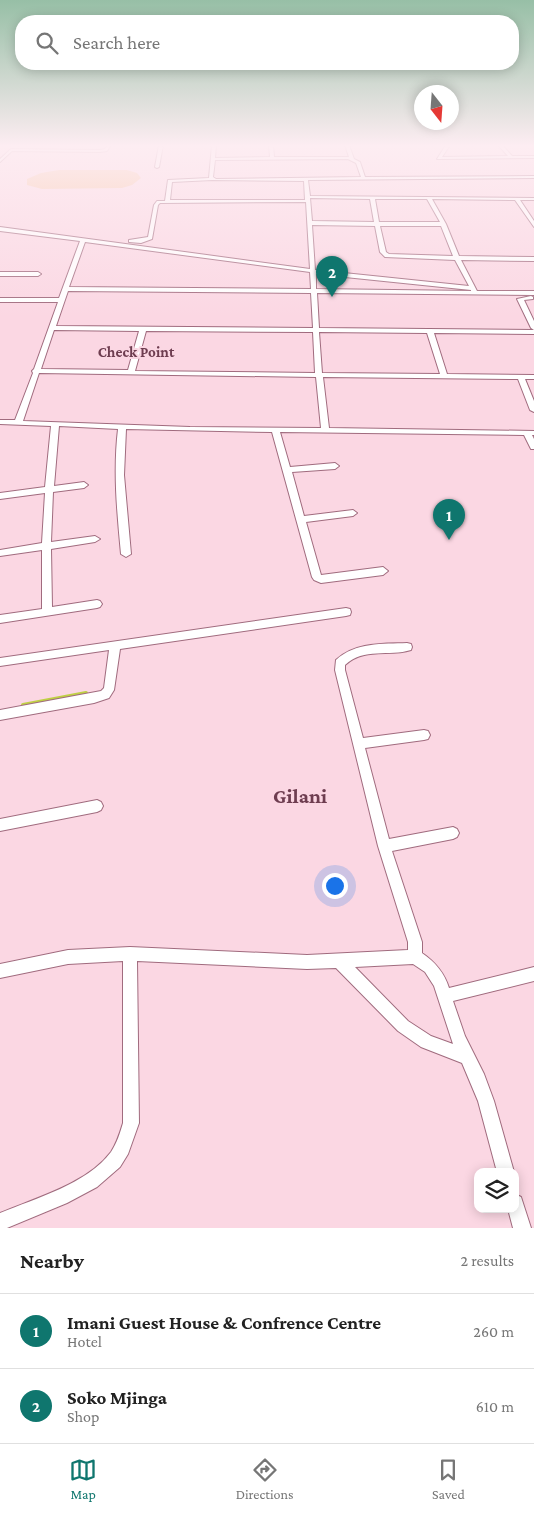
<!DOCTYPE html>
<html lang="en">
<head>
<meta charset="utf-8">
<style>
	body { margin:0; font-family:"Crimson Pro",serif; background:#f2f2f2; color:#222 }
	.controls { position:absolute; right:15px; bottom:15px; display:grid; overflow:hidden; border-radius:10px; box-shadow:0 2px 12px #0003 }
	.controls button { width:45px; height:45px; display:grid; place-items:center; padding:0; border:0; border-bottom:1px solid #e0e0e0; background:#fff; color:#222; font:25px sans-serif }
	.compass { position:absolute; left:414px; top:85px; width:45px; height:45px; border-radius:50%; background:#fff; box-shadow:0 2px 12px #0003; rotate:163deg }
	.you { position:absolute; left:334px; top:885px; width:18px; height:18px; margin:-12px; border:4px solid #fff; border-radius:50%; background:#1a73e8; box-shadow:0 0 0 8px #1a73e833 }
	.badge { display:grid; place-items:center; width:32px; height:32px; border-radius:50%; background:#0f766e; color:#fff; font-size:16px; font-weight:700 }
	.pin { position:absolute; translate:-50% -41px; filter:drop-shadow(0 1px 2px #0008) }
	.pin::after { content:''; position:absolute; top:26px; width:18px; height:15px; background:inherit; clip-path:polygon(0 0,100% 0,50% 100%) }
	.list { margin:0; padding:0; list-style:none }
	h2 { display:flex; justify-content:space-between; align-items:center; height:65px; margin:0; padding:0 20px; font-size:21px }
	h2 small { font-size:16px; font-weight:400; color:#767676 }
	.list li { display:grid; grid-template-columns:32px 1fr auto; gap:15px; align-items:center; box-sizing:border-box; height:75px; padding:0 20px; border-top:1px solid #e0e0e0 }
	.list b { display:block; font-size:19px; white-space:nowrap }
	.list p { margin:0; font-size:16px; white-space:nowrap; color:#767676 }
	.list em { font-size:16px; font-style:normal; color:#767676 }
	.icon { flex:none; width:28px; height:28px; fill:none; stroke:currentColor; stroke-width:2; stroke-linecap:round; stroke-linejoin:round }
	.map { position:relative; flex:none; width:534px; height:1228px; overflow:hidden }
	.search { position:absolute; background:#fff; box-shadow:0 2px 12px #0003; left:15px; right:15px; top:15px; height:55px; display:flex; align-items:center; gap:12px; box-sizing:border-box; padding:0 18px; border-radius:20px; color:#767676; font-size:19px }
	.sheet { height:215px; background:#fff }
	nav { display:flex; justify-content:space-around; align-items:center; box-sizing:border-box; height:70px; border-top:1px solid #e0e0e0; background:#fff; font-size:14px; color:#767676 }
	nav a { display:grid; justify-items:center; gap:2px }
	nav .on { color:#0f766e }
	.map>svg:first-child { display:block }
	.green { fill:#f6c29d }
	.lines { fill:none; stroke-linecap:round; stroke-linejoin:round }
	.stream { stroke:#bfd044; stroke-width:4 }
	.minor-casing { stroke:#a06b7e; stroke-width:2 }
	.minor { fill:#fff; fill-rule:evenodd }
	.labels { text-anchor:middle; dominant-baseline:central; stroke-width:4; stroke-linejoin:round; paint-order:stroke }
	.far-quarter-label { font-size:15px; font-weight:bold; fill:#6e3d50; stroke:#fbd7e3 }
	.near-quarter-label { font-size:21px; font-weight:bold; fill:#6e3d50; stroke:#fbd7e3 }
</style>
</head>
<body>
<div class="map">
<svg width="534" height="1228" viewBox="0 0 534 1228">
	<rect width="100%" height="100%" fill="#fbd7e3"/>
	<!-- green -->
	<path class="green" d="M 59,170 L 127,170 L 137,173 L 141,178 L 132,185 L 122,188 L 42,189 L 27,185 L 27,179 L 41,173 Z"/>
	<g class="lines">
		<!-- stream -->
		<path class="stream" d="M 23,705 L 86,693"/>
		<!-- minor casing -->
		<g class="minor-casing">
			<path id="minor" d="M 107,145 L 111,145 L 107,151 L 100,152 L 12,151 L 0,162 L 0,159 L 11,149 L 100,150 L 105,149 Z
				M 159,145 L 163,145 L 159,167 L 157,168 L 155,167 Z
				M 212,145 L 216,145 L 215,158 L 270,157 L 269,145 L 273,145 L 274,157 L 349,157 L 345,145 L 349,145 L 354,159 L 360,162 L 365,177 L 534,176 L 534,178 L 308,180 L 310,196 L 534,198 L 534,200 L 520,200 L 534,221 L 534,227 L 515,200 L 432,199 L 446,224 L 459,256 L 534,257 L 534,261 L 461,260 L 477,291 L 534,291 L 534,295 L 317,293 L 319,328 L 534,330 L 534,334 L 434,333 L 447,374 L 534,375 L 534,379 L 525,379 L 534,401 L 534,412 L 530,410 L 518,379 L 323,377 L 329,428 L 534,431 L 534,435 L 532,435 L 534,439 L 534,449 L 531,449 L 524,435 L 280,432 L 290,467 L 335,463 L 339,466 L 335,469 L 292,472 L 304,516 L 353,510 L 357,513 L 353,516 L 306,522 L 321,575 L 383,567 L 388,571 L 383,575 L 321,583 L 314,580 L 312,577 L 272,432 L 126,429 L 124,475 L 131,554 L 126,557 L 121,554 C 117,512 113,471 118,429 L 59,426 L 54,486 L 84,482 L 88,485 L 84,488 L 53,492 L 51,542 L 95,536 L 100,539 L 95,542 L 51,549 L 52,607 L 97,600 L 100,601 L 102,604 L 100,607 L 97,608 L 0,623 L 0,615 L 42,609 L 42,550 L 0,556 L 0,550 L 42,543 L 45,493 L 0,499 L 0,493 L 45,487 L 51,426 L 0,424 L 0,420 L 15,420 L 33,373 L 32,371 L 34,369 L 58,302 L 0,302 L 0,298 L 59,298 L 80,241 L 0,231 L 0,227 L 310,269 L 306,202 L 160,203 L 158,205 L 152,239 L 141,243 L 129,242 L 129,240 L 148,237 L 154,205 L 157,201 L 165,201 L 168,180 L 209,178 ZM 348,159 L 356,163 L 361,177 L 216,179 L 213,177 L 215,160 ZM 212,180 L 304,181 L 305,200 L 170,200 L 172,182 ZM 310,198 L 370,199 L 374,222 L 312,221 ZM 375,199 L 427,199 L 440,222 L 379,222 ZM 312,225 L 375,226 L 380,252 L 385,257 L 455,260 L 469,286 L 315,270 ZM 380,226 L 441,226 L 453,256 L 389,254 L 386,252 ZM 85,242 L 310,272 L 311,289 L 69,287 ZM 316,274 L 471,290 L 471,291 L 316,289 ZM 68,291 L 311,293 L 313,328 L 56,326 ZM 54,330 L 139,331 L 128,370 L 41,369 ZM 146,331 L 313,332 L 315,373 L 135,371 ZM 319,332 L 427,333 L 440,374 L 322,373 ZM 39,373 L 316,377 L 321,428 L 190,427 L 23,421 Z
				M 446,145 L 450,145 L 442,157 L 508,156 L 498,145 L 502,145 L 512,156 L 534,156 L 534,158 L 437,159 Z
				M 0,272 L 38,272 L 41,274 L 38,276 L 0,276 Z
				M 531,296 L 533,297 L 533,299 L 524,300 L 534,321 L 534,330 L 531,328 L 517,299 Z
				M 346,608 L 350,609 L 351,612 L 350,615 L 346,616 L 120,649 L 114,690 L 109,698 L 94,703 L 0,720 L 0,710 L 101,691 L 104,688 L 109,650 L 0,666 L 0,658 Z
				M 407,643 L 411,644 L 412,647 L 411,650 C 389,657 364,647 345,665 L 345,670 L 363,738 L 424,730 L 428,731 L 430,735 L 428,739 L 424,740 L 365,748 L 389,839 L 453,827 L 457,829 L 459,833 L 457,837 L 453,839 L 392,851 L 422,942 L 422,953 C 435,962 444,972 449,988 L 534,967 L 534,981 L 453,1001 L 465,1036 L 484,1074 L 494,1101 L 514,1172 L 497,1172 L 478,1101 L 462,1063 L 421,1047 L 398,1031 L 336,968 L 307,969 L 137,961 L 139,1123 L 128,1154 L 120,1167 L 97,1187 L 67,1203 L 7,1228 L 0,1228 L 0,1213 C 36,1198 87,1184 111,1152 C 117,1143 120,1133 123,1123 L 123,961 L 68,964 L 0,978 L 0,964 L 68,950 L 130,947 L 307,955 L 408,950 L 408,942 L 378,846 L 335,670 L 336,660 C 355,642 383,644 407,643 ZM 413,964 L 425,972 L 434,986 L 453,1044 L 431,1036 L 408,1021 L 355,967 Z
				M 97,800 L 101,802 L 103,806 L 101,810 L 97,812 L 0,831 L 0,819 Z
				M 515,1194 L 521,1197 L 531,1228 L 513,1228 L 508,1209 L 515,1209 Z"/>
		</g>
		<!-- minor -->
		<use href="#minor" class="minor"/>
	</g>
	<!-- sky -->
	<linearGradient id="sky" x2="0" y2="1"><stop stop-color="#97bfa6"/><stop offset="0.46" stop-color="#fdedf2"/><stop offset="1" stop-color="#fdedf2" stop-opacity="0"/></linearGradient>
	<rect width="534" height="317" fill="url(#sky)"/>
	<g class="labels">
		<!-- far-quarter labels -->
		<g class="far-quarter-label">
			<text x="136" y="352">Check Point</text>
		</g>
		<!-- near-quarter labels -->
		<g class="near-quarter-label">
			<text x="300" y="796">Gilani</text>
		</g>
	</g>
</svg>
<div class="controls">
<button><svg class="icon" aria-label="layers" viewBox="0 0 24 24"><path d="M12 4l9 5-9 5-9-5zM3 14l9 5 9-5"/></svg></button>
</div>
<svg class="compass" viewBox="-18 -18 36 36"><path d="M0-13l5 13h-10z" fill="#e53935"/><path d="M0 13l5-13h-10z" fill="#767676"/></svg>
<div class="you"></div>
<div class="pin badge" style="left:449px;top:540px">1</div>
<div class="pin badge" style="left:332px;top:297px">2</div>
<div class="search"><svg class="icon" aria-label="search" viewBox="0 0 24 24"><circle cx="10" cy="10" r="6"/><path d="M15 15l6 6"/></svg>Search here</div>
</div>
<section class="sheet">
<h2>Nearby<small>2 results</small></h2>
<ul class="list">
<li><span class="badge">1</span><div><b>Imani Guest House &amp; Confrence Centre</b><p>Hotel</p></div><em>260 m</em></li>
<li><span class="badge">2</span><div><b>Soko Mjinga</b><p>Shop</p></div><em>610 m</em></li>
</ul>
</section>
<nav>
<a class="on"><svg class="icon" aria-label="map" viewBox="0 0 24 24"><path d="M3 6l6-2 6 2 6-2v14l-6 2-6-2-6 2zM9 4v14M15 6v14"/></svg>Map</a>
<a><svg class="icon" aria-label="directions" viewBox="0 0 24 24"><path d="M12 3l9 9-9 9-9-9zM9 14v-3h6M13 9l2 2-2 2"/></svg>Directions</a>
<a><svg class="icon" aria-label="saved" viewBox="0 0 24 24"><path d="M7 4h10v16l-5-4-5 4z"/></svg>Saved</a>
</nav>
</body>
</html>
